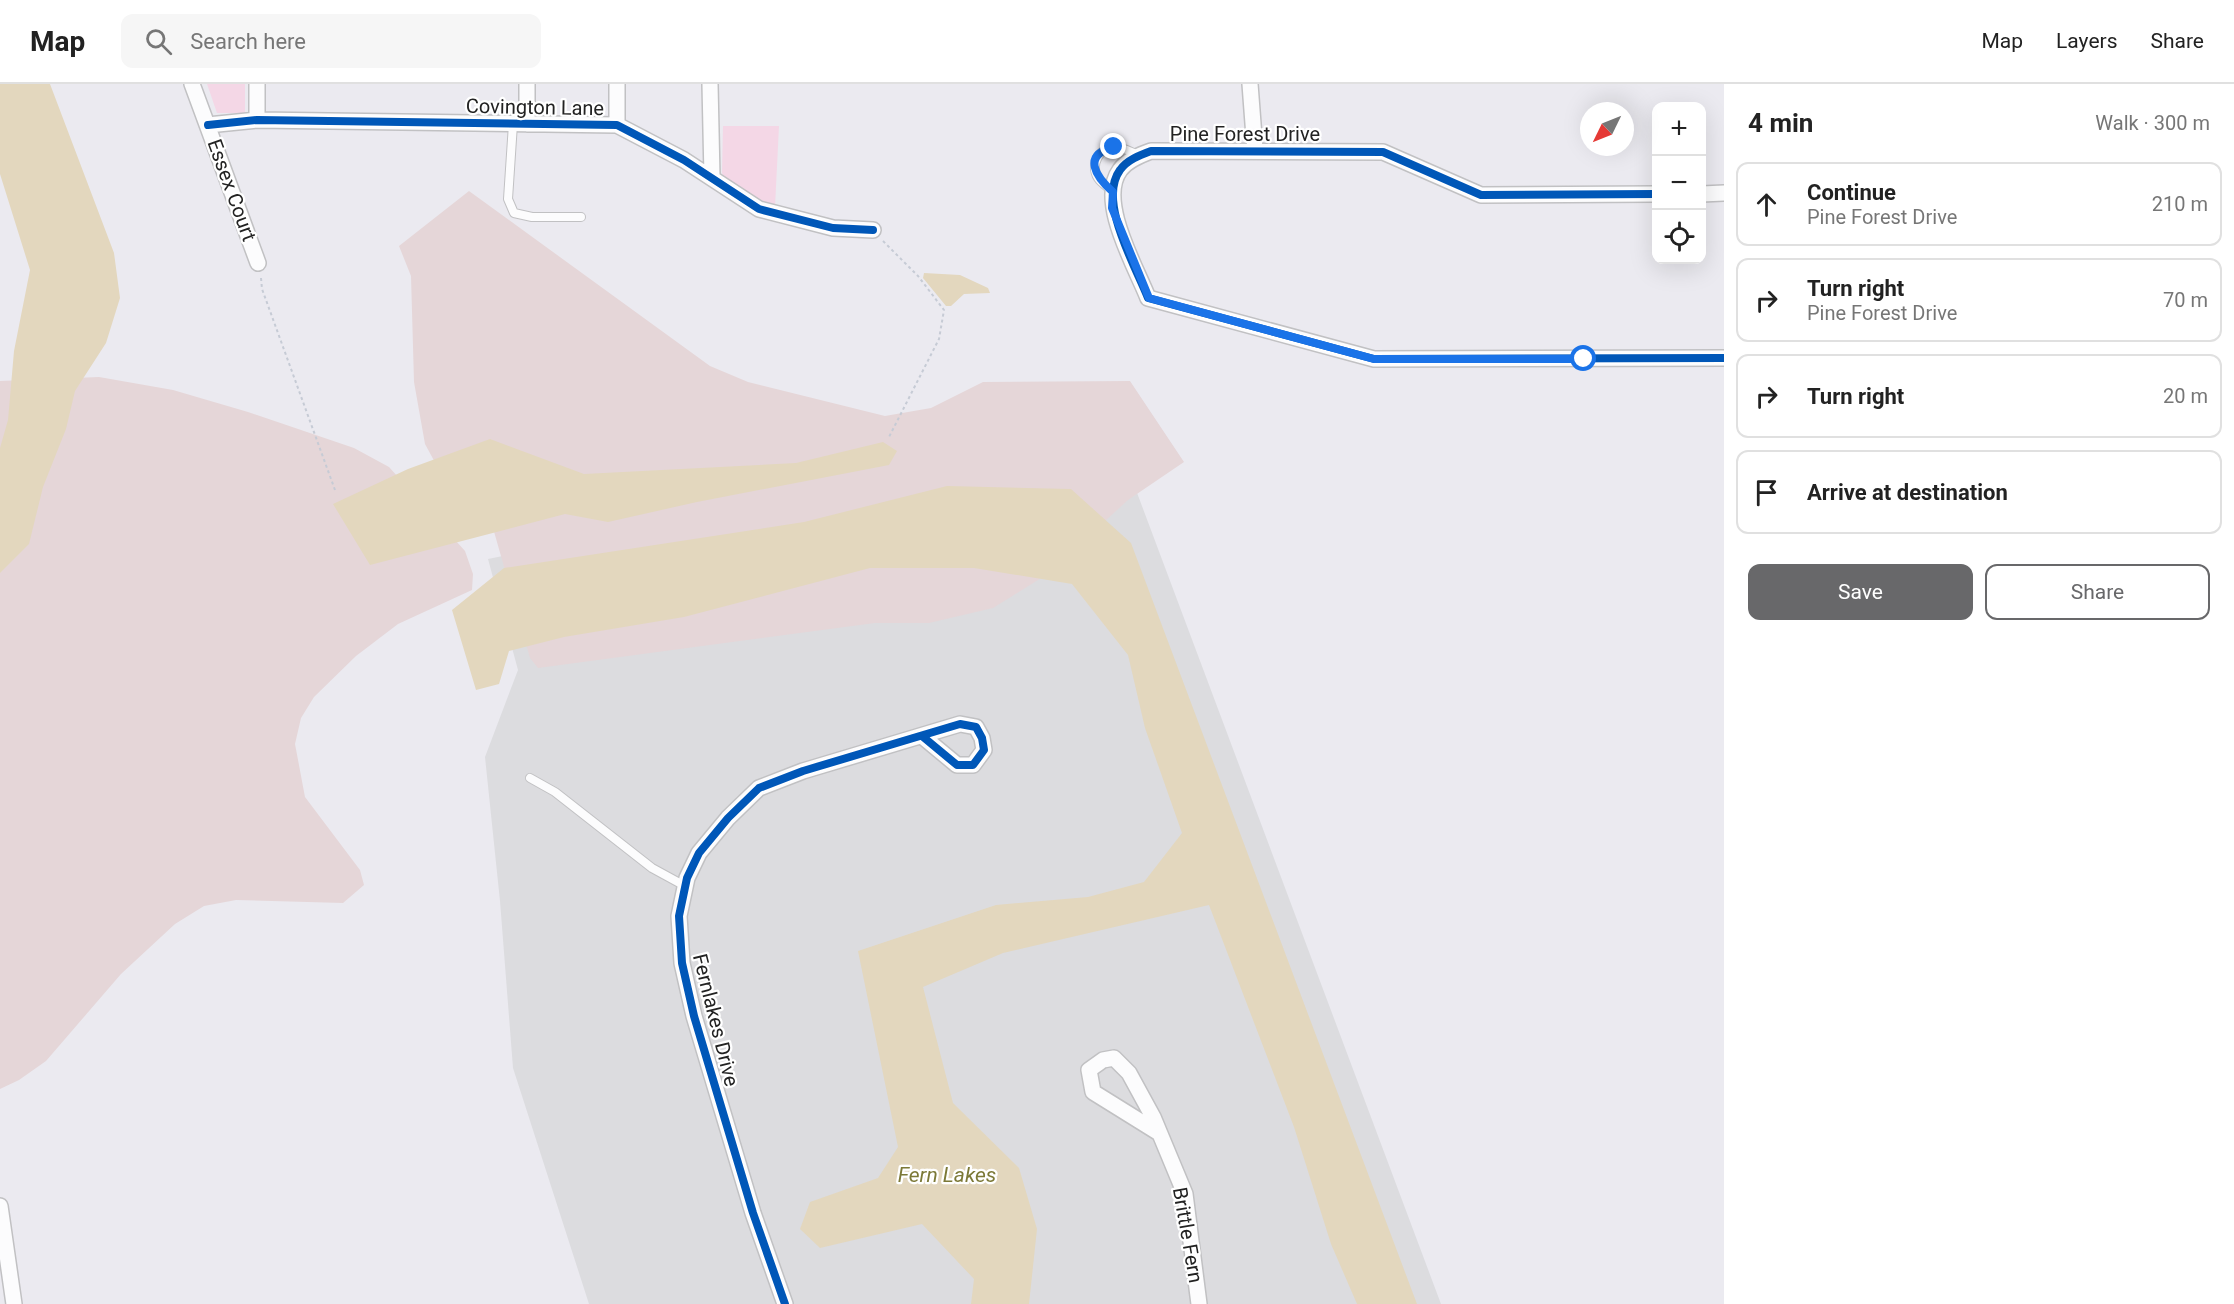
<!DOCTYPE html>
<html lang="en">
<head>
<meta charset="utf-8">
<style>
	body { margin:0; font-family:Roboto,sans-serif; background:#f6f6f6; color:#222 }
	.controls { position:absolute; right:18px; top:18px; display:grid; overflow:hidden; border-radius:12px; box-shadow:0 6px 24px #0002 }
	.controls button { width:54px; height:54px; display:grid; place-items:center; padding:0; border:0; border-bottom:2px solid #e0e0e0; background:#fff; color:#222; font:30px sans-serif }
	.compass { position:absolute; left:1580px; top:18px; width:54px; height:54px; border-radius:50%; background:#fff; box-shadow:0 6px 24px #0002; rotate:227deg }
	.stop { position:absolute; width:18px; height:18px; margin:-14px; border:4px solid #1a73e8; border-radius:50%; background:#fff }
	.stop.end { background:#1a73e8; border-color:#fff; box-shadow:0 2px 6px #0008 }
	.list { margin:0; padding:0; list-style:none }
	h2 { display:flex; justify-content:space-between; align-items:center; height:78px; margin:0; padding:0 24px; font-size:26px }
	h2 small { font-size:20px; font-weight:400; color:#767676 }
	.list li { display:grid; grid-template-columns:39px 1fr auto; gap:18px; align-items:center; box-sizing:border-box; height:84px; margin:0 12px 12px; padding:0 12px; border:2px solid #e0e0e0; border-radius:12px }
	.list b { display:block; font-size:22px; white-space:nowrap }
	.list p { margin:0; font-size:20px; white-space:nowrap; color:#767676 }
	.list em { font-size:20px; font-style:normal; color:#767676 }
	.actions { display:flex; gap:12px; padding:18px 24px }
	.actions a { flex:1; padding:14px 0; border:2px solid #68686a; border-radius:12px; text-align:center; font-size:21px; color:#68686a }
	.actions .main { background:#68686a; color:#fff }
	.icon { flex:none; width:33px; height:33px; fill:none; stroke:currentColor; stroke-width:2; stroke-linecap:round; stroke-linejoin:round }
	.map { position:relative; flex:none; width:1724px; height:1220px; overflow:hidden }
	header { display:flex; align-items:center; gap:36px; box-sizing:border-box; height:84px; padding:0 30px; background:#fff; border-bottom:2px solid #e0e0e0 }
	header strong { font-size:28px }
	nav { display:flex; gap:33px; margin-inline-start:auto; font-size:21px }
	.search { width:420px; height:54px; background:#f6f6f6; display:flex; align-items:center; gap:15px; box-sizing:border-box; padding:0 21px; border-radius:12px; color:#767676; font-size:22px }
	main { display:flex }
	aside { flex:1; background:#fff }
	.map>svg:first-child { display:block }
	.residential { fill:#dcdcdf }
	.wetland { fill:#e5d6d8 }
	.park { fill:#f4d7e6 }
	.water { fill:#e3d7be }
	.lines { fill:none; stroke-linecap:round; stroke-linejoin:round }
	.service-casing { stroke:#c1c1c3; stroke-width:10 }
	.minor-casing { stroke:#c1c1c3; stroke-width:18 }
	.path { stroke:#c6cbd5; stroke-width:2; stroke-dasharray:3 3; stroke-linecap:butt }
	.service { stroke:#fcfcfd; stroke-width:8 }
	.minor { stroke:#fcfcfd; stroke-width:15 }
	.cycleway-casing { stroke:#fff; stroke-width:11 }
	.cycleway { stroke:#0057b8; stroke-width:8 }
	.route { stroke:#1a73e8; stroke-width:8 }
	.labels { text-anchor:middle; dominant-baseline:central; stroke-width:4.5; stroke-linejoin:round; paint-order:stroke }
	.street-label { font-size:20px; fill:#222; stroke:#fff }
	.water-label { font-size:21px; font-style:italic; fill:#7c7937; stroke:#fff }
</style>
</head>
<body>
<header>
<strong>Map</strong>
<div class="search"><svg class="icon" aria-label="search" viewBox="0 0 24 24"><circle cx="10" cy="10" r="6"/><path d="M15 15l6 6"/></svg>Search here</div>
<nav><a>Map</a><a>Layers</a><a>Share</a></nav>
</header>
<main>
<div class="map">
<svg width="1724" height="1220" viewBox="0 0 1724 1220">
	<rect width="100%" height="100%" fill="#ebeaf0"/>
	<!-- residential -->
	<path class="residential" d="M 1115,350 L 1441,1220 L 589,1220 L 513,984 L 500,817 L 485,673 L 518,586 L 488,475 Z"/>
	<!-- wetland -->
	<path class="wetland" d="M 469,107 L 710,282 L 748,298 L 885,332 L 931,324 L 983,298 L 1130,297 L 1184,378 L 1128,416 L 1046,491 L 993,524 L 929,539 L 875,539 L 538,584 L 530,574 L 493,444 L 444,395 L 425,360 L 414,298 L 411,192 L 399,162 Z
		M 99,293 L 173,306 L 248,328 L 354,364 L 389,383 L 465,467 L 473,490 L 472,506 L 398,540 L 356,572 L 314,613 L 301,634 L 295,660 L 305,713 L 360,786 L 364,801 L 343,819 L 236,816 L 204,822 L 175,840 L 121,890 L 46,977 L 19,996 L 0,1005 L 0,297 Z"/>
	<!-- park -->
	<path class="park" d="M 207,0 L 245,0 L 245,29 L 217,29 Z
		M 723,42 L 779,42 L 775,123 L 730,105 L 722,89 Z"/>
	<!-- water -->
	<path class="water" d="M 0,0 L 50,0 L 114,169 L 120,214 L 106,259 L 75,307 L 66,345 L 43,403 L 29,460 L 0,489 L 0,364 L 8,336 L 14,267 L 30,186 L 0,90 Z
		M 924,189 L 960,191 L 988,204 L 990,209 L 964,210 L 951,222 L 946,222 L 923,194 Z
		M 490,355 L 584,390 L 796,379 L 883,358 L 897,367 L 889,381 L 697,418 L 608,438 L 565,430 L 370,481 L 333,420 L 408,385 Z
		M 947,402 L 1071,405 L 1131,459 L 1417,1220 L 1357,1220 L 1331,1160 L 1294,1043 L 1209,821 L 1003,869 L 923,903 L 953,1019 L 1019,1084 L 1037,1145 L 1029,1220 L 971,1220 L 974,1195 L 922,1140 L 820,1164 L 800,1145 L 810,1118 L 878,1094 L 898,1063 L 858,867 L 996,821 L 1088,813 L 1144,798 L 1182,749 L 1145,644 L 1128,571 L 1072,500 L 974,484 L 870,484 L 684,533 L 564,553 L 509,567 L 499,600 L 476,606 L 452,526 L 504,484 L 804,438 Z"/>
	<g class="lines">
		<!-- service casing -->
		<g class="service-casing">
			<path id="service" d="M 513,40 L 508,115 L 514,129 L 532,133 L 581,133
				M 1112,107 C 1108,103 1101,99 1098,94 C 1090,81 1099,63 1115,63 C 1123,63 1131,68 1138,71
				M 530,694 L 555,708 L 652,784 L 685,802"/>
		</g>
		<!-- minor casing -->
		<g class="minor-casing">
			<path id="minor" d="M 192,0 L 258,179
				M 257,0 L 257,36
				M 710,0 L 712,93
				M 1250,0 L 1255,66
				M 527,40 L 527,0
				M 208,41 L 257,36 L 617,41 L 684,76 L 759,125 L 833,144 L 873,146
				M 617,41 L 617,0
				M 1656,110 L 1481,111 L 1383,68 L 1151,67 C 1140,71 1127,76 1120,86 C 1097,117 1136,183 1148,214 L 1374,275 L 1724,274
				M 1702,110 L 1724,109
				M 1159,1049 L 1093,1008 L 1089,986 L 1103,976 L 1114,974 L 1129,989 L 1153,1033 L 1185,1110 L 1199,1220
				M 0,1122 L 14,1220
				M 785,1220 L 753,1129 L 694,932 L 682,879 L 679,832 L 687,794 L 699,769 L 728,734 L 759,704 L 803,687 L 960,640 L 976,643 L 982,654 L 984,666 L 973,681 L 957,681 L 922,652"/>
		</g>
		<!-- path -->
		<path class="path" d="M 883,157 L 918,192 L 944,226 L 939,255 L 889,353
			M 261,194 L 262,205 L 335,406"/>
		<!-- service -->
		<use href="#service" class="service"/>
		<!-- minor -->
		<use href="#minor" class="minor"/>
		<!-- cycleway casing -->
		<g class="cycleway-casing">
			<path id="cycleway" d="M 208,41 L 257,36 L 617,41 L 684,76 L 759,125 L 833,144 L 873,146
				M 1656,110 L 1481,111 L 1383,68 L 1151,67 C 1140,71 1127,76 1120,86 C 1097,117 1136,183 1148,214 L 1374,275 L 1724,274
				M 785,1220 L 753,1129 L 694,932 L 682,879 L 679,832 L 687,794 L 699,769 L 728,734 L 759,704 L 803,687 L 960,640 L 976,643 L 982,654 L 984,666 L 973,681 L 957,681 L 922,652"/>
		</g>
		<!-- cycleway -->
		<use href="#cycleway" class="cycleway"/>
	</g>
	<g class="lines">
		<!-- route -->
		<path class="route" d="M 1114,63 C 1081,71 1096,93 1113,108 L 1112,124 L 1149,214 L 1374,275 L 1584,275"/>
	</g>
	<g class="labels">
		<!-- street labels -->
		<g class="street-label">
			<text transform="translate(535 23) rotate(1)">Covington Lane</text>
			<text x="1245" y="50">Pine Forest Drive</text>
			<text transform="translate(232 106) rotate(70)">Essex Court</text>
			<text transform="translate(716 936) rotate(76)">Fernlakes Drive</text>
			<text transform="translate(1188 1151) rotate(80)">Brittle Fern</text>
		</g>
		<!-- water labels -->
		<g class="water-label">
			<text x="947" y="1091">Fern Lakes</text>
		</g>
	</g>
</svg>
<div class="controls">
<button>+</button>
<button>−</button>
<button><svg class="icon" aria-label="locate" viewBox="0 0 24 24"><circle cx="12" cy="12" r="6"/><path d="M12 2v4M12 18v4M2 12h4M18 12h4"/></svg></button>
</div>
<svg class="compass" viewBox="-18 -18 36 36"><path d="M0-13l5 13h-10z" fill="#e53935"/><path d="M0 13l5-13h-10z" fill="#767676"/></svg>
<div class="stop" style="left:1584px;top:275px"></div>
<div class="stop end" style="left:1114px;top:63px"></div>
</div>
<aside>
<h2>4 min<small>Walk · 300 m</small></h2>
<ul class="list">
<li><svg class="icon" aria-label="ahead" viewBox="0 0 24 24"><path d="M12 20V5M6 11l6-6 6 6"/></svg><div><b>Continue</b><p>Pine Forest Drive</p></div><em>210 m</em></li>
<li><svg class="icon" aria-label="right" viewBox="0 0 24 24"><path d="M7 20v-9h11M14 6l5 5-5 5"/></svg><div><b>Turn right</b><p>Pine Forest Drive</p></div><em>70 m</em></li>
<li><svg class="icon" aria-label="right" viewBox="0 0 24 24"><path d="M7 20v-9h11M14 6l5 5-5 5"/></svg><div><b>Turn right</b></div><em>20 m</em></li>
<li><svg class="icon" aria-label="arrive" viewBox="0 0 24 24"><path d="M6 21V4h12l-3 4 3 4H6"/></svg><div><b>Arrive at destination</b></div></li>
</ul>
<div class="actions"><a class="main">Save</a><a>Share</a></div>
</aside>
</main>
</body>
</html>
